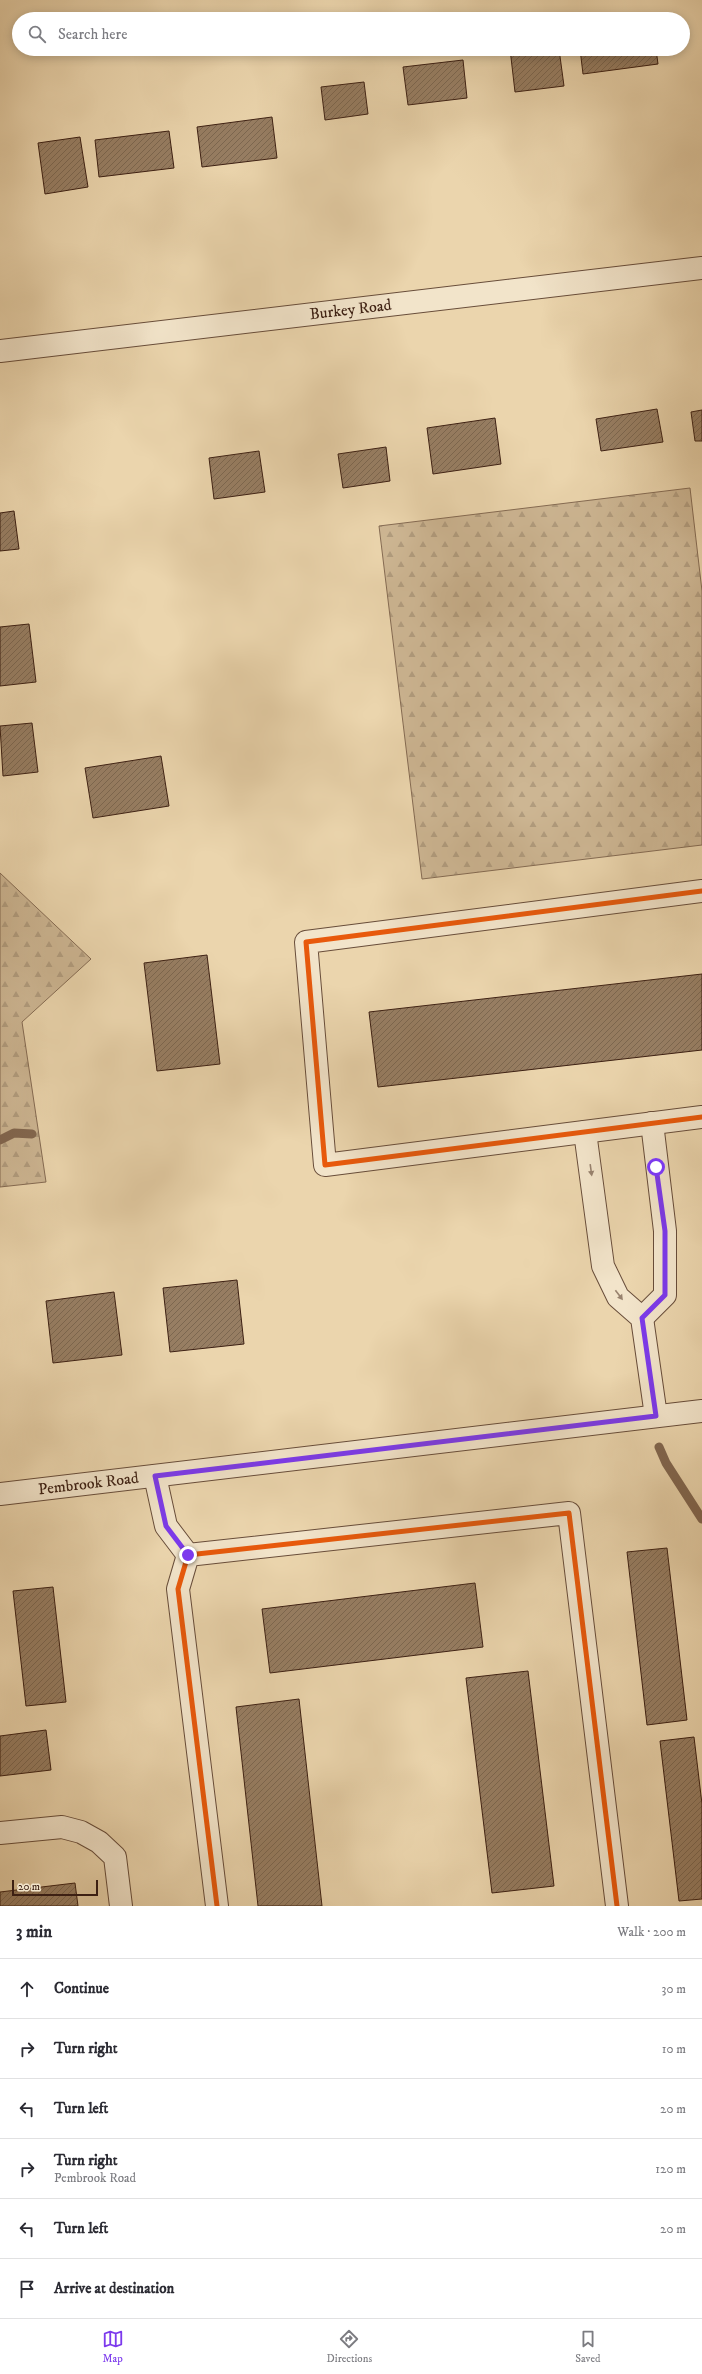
<!DOCTYPE html>
<html lang="en">
<head>
<meta charset="utf-8">
<style>
	body { margin:0; font-family:"IM FELL DW Pica",serif; background:#f2f2f3; color:#2b2b33 }
	.scale { position:absolute; left:12px; bottom:10px; width:86px; box-sizing:border-box; padding-left:4px; border:2px solid #3d2013; border-top:0; font-size:11px; line-height:14px; white-space:nowrap; color:#3d2013; -webkit-text-stroke:3px #f2e4ca; paint-order:stroke }
	.stop { position:absolute; width:12px; height:12px; margin:-9px; border:3px solid #7c3aed; border-radius:50%; background:#fff }
	.stop.end { background:#7c3aed; border-color:#fff; box-shadow:0 1px 4px #0008 }
	.list { margin:0; padding:0; list-style:none }
	h2 { display:flex; justify-content:space-between; align-items:center; height:52px; margin:0; padding:0 16px; font-size:17px }
	h2 small { font-size:13px; font-weight:400; color:#7c7c81 }
	.list li { display:grid; grid-template-columns:26px 1fr auto; gap:12px; align-items:center; box-sizing:border-box; height:60px; padding:0 16px; border-top:1px solid #e1e1e2 }
	.list b { display:block; font-size:15px; white-space:nowrap }
	.list p { margin:0; font-size:13px; white-space:nowrap; color:#7c7c81 }
	.list em { font-size:13px; font-style:normal; color:#7c7c81 }
	.icon { flex:none; width:22px; height:22px; fill:none; stroke:currentColor; stroke-width:2; stroke-linecap:round; stroke-linejoin:round }
	.map { position:relative; flex:none; width:702px; height:1906px; overflow:hidden }
	.search { position:absolute; background:#fff; box-shadow:0 2px 10px #0003; left:12px; right:12px; top:12px; height:44px; display:flex; align-items:center; gap:10px; box-sizing:border-box; padding:0 14px; border-radius:22px; color:#7c7c81; font-size:15px }
	.sheet { height:412px; background:#fff }
	nav { display:flex; justify-content:space-around; align-items:center; box-sizing:border-box; height:56px; border-top:1px solid #e1e1e2; background:#fff; font-size:11px; color:#7c7c81 }
	nav a { display:grid; justify-items:center; gap:2px }
	nav .on { color:#7c3aed }
	.map>svg:first-child { display:block }
	.forest { fill:url(#forest-firs); stroke:#856b53 }
	.lines { fill:none; stroke-linecap:round; stroke-linejoin:round }
	.stream { stroke:#826750; stroke-width:9 }
	.building { fill:url(#building-hatch); stroke:#3d2013 }
	.minor-casing { stroke:#684d3a; stroke-width:24 }
	.minor { stroke:#f2e4ca; stroke-width:22 }
	.cycleway-casing { stroke:#f2e4ca; stroke-width:8 }
	.cycleway { stroke:#e8590c; stroke-width:5 }
	.oneway { fill:#98826e }
	.route { stroke:#7c3aed; stroke-width:5 }
	.labels { text-anchor:middle; dominant-baseline:central; stroke-width:3; stroke-linejoin:round; paint-order:stroke }
	.street-label { font-size:16px; fill:#3d2013; stroke:#f2e4ca }
</style>
</head>
<body>
<div class="map">
<svg width="702" height="1906" viewBox="0 0 702 1906">
	<defs>
		<pattern id="forest-firs" width="22" height="20" patternUnits="userSpaceOnUse"><rect width="22" height="20" fill="#cdb693"/><path d="M5 1l3.5 6h-7zM16 11l3.5 6h-7z" fill="#b19c7e"/></pattern>
		<pattern id="building-hatch" width="6" height="6" patternUnits="userSpaceOnUse"><rect width="6" height="6" fill="#977e63"/><path d="M-1 1l2-2M0 6l6-6M5 7l2-2" fill="none" stroke="#7c6750"/></pattern>
	</defs>
	<rect width="100%" height="100%" fill="#ebd5ad"/>
	<filter id="stains"><feTurbulence type="fractalNoise" baseFrequency=".005" numOctaves="4"/><feColorMatrix values="0 0 0 0 .2 0 0 0 0 .09 0 0 0 0 .02 0 0 0 .5 -.17"/></filter>
	<radialGradient id="worn" r=".72"><stop offset=".6" stop-color="#630" stop-opacity="0"/><stop offset="1" stop-color="#630" stop-opacity=".3"/></radialGradient>
	<!-- forest -->
	<path class="forest" d="M 690,488 L 702,591 L 702,845 L 422,879 L 379,526 Z
		M 0,873 L 91,959 L 22,1022 L 46,1182 L 0,1187 Z"/>
	<g class="lines">
		<!-- stream -->
		<path class="stream" d="M 0,1140 L 14,1133 L 32,1134
			M 659,1447 L 666,1463 L 702,1519"/>
	</g>
	<!-- building -->
	<path class="building" d="M 510,49 L 559,49 L 564,86 L 515,92 Z
		M 580,49 L 656,49 L 658,64 L 583,74 Z
		M 463,60 L 467,98 L 408,105 L 403,67 Z
		M 364,82 L 368,114 L 325,120 L 321,87 Z
		M 272,117 L 277,158 L 202,167 L 197,127 Z
		M 169,131 L 174,168 L 99,177 L 95,140 Z
		M 80,137 L 88,187 L 45,194 L 38,143 Z
		M 657,409 L 663,442 L 601,451 L 596,419 Z
		M 702,410 L 702,441 L 695,441 L 691,412 Z
		M 495,418 L 501,464 L 433,474 L 427,428 Z
		M 386,447 L 390,481 L 343,488 L 338,454 Z
		M 259,451 L 265,492 L 214,499 L 209,458 Z
		M 14,511 L 19,549 L 0,551 L 0,513 Z
		M 29,624 L 36,682 L 0,686 L 0,627 Z
		M 32,723 L 38,772 L 3,776 L 0,726 Z
		M 161,756 L 169,806 L 93,818 L 85,768 Z
		M 207,955 L 220,1064 L 157,1071 L 144,963 Z
		M 702,974 L 702,1050 L 378,1087 L 369,1012 Z
		M 237,1280 L 244,1344 L 170,1352 L 163,1288 Z
		M 114,1292 L 122,1355 L 53,1363 L 46,1301 Z
		M 667,1548 L 687,1720 L 647,1725 L 627,1552 Z
		M 475,1583 L 483,1647 L 270,1673 L 262,1609 Z
		M 53,1587 L 66,1702 L 26,1706 L 13,1591 Z
		M 528,1671 L 554,1886 L 492,1893 L 466,1678 Z
		M 299,1699 L 322,1906 L 258,1906 L 236,1707 Z
		M 46,1730 L 51,1770 L 0,1776 L 0,1736 Z
		M 694,1737 L 702,1804 L 702,1899 L 679,1901 L 660,1741 Z
		M 75,1883 L 78,1906 L 0,1906 L 0,1892 Z"/>
	<g class="lines">
		<!-- minor casing -->
		<g class="minor-casing">
			<g id="minor">
				<path id="s1" d="M 0,351 L 702,268"/>
				<path d="M 702,891 L 306,942 L 325,1165 L 702,1117"/>
				<path d="M 585,1132 L 603,1266 L 618,1297 L 642,1318 L 656,1416"/>
				<path d="M 642,1318 L 665,1295 L 665,1231 L 652,1123"/>
				<path d="M 155,1476 L 166,1526 L 188,1555"/>
				<path id="s2" d="M 0,1494 L 702,1411"/>
				<path d="M 0,1833 L 62,1827 L 81,1832 L 99,1842 L 115,1857 L 121,1906"/>
				<path d="M 217,1906 L 178,1589 L 188,1555 L 569,1513 L 617,1906"/>
			</g>
		</g>
		<!-- minor -->
		<use href="#minor" class="minor"/>
		<!-- cycleway casing -->
		<g class="cycleway-casing">
			<path id="cycleway" d="M 702,891 L 306,942 L 325,1165 L 702,1117
				M 217,1906 L 178,1589 L 188,1555 L 569,1513 L 617,1906"/>
		</g>
		<!-- cycleway -->
		<use href="#cycleway" class="cycleway"/>
	</g>
	<!-- one-way arrows -->
	<defs><path id="oneway-solid" d="M-6-.8H1V-3.2L6.5 0L1 3.2V.8H-6Z"/></defs>
	<g class="oneway">
		<use href="#oneway-solid" transform="translate(591 1170) rotate(82)"/>
		<use href="#oneway-solid" transform="translate(619 1295) rotate(53)"/>
	</g>
	<g class="lines">
		<!-- route -->
		<path class="route" d="M 188,1555 L 166,1526 L 155,1476 L 656,1416 L 642,1318 L 665,1295 L 665,1231 L 656,1167"/>
	</g>
	<g class="labels">
		<!-- street labels -->
		<g class="street-label">
			<text stroke="none"><textPath href="#s1" startOffset="353">Burkey Road</textPath></text>
			<text stroke="none"><textPath href="#s2" startOffset="89">Pembrook Road</textPath></text>
		</g>
	</g>
	<rect width="100%" height="100%" filter="url(#stains)"/>
	<rect width="100%" height="100%" fill="url(#worn)"/>
</svg>
<div class="scale">20 m</div>
<div class="stop" style="left:656px;top:1167px"></div>
<div class="stop end" style="left:188px;top:1555px"></div>
<div class="search"><svg class="icon" aria-label="search" viewBox="0 0 24 24"><circle cx="10" cy="10" r="6"/><path d="M15 15l6 6"/></svg>Search here</div>
</div>
<section class="sheet">
<h2>3 min<small>Walk · 200 m</small></h2>
<ul class="list">
<li><svg class="icon" aria-label="ahead" viewBox="0 0 24 24"><path d="M12 20V5M6 11l6-6 6 6"/></svg><div><b>Continue</b></div><em>30 m</em></li>
<li><svg class="icon" aria-label="right" viewBox="0 0 24 24"><path d="M7 20v-9h11M14 6l5 5-5 5"/></svg><div><b>Turn right</b></div><em>10 m</em></li>
<li><svg class="icon" aria-label="left" viewBox="0 0 24 24"><path d="M17 20v-9H6M10 6l-5 5 5 5"/></svg><div><b>Turn left</b></div><em>20 m</em></li>
<li><svg class="icon" aria-label="right" viewBox="0 0 24 24"><path d="M7 20v-9h11M14 6l5 5-5 5"/></svg><div><b>Turn right</b><p>Pembrook Road</p></div><em>120 m</em></li>
<li><svg class="icon" aria-label="left" viewBox="0 0 24 24"><path d="M17 20v-9H6M10 6l-5 5 5 5"/></svg><div><b>Turn left</b></div><em>20 m</em></li>
<li><svg class="icon" aria-label="arrive" viewBox="0 0 24 24"><path d="M6 21V4h12l-3 4 3 4H6"/></svg><div><b>Arrive at destination</b></div></li>
</ul>
</section>
<nav>
<a class="on"><svg class="icon" aria-label="map" viewBox="0 0 24 24"><path d="M3 6l6-2 6 2 6-2v14l-6 2-6-2-6 2zM9 4v14M15 6v14"/></svg>Map</a>
<a><svg class="icon" aria-label="directions" viewBox="0 0 24 24"><path d="M12 3l9 9-9 9-9-9zM9 14v-3h6M13 9l2 2-2 2"/></svg>Directions</a>
<a><svg class="icon" aria-label="saved" viewBox="0 0 24 24"><path d="M7 4h10v16l-5-4-5 4z"/></svg>Saved</a>
</nav>
</body>
</html>
